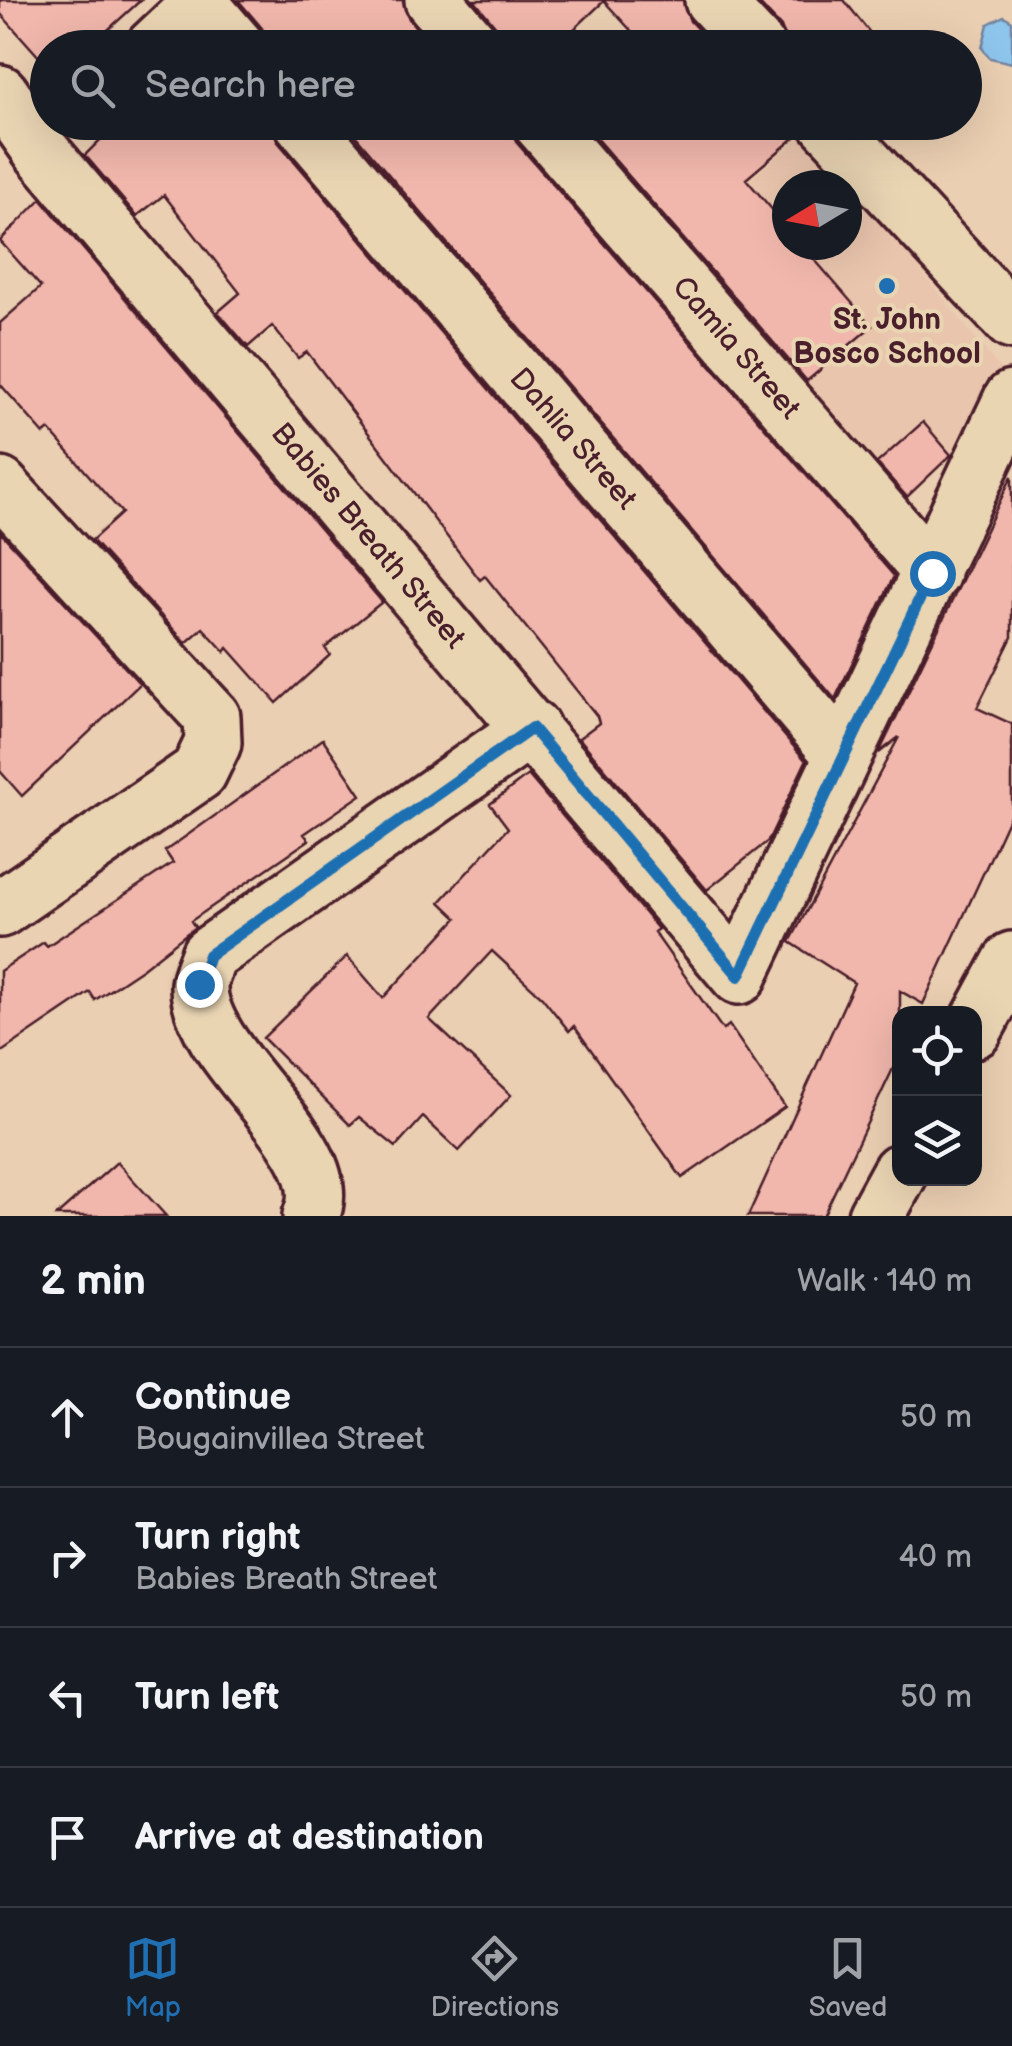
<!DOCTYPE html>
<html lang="en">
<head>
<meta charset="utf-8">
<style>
	body { margin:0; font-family:"Balsamiq Sans",sans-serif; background:#242831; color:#f1f3f6 }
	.controls { position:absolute; right:30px; bottom:30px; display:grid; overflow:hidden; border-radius:20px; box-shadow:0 10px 40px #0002 }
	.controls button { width:90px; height:90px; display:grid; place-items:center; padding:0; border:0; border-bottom:2px solid #363941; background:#171b24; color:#f1f3f6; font:50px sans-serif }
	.compass { position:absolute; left:772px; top:170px; width:90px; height:90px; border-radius:50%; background:#171b24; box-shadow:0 10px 40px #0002; rotate:260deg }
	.stop { position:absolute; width:30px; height:30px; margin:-22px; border:8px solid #1f6fb2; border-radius:50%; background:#fff }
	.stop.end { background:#1f6fb2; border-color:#fff; box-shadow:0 2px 10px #0008 }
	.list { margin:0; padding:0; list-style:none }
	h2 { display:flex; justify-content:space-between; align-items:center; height:130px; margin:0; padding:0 40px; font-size:42px }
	h2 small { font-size:32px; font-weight:400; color:#9ea1a6 }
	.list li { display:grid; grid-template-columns:65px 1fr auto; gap:30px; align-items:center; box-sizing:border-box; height:140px; padding:0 40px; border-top:2px solid #363941 }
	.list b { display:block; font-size:38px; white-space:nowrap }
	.list p { margin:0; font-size:32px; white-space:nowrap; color:#9ea1a6 }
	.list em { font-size:32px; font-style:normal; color:#9ea1a6 }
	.icon { flex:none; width:55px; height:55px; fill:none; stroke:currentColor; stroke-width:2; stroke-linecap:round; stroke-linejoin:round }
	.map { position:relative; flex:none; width:1012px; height:1216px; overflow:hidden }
	.search { position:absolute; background:#171b24; box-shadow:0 10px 40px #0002; left:30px; right:30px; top:30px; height:110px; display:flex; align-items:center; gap:25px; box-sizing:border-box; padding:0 35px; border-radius:55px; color:#9ea1a6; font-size:38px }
	.sheet { height:690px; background:#171b24 }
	nav { display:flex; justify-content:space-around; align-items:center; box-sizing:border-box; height:140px; border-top:2px solid #363941; background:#171b24; font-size:28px; color:#9ea1a6 }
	nav a { display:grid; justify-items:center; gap:5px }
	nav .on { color:#1f6fb2 }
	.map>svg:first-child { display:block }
	.built { fill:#eac5ad }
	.water { fill:#8ec5ec; stroke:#73839f; stroke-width:2.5 }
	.building { fill:#f1b7ac; stroke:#4a1f2b; stroke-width:2.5 }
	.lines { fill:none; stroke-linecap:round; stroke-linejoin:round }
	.minor-casing { stroke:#4a1f2b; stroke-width:62 }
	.minor { stroke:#ead5b3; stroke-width:55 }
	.route { stroke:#1f6fb2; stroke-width:12 }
	.poi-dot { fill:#1f6fb2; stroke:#ead5b3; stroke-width:4 }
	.labels { text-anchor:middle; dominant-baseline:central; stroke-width:8; stroke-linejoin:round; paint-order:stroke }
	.poi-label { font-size:30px; font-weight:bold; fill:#4a1f2b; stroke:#ead5b3 }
	.street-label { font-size:30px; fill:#4a1f2b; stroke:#ead5b3 }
</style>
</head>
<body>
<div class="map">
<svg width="1012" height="1216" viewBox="0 0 1012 1216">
	<rect width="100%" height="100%" fill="#ebcfb2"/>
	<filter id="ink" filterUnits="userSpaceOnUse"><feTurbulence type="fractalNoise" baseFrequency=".01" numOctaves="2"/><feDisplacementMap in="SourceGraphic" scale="20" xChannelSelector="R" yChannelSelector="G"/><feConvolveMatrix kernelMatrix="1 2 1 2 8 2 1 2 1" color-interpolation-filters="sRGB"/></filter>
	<g filter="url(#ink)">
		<!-- built -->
		<path class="built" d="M 808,131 L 1007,377 L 953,457 L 923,423 L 862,476 L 792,394 L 871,327 L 802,245 L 847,245 L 847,185 L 787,185 L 787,227 L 748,181 Z"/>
		<!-- water -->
		<path class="water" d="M 1004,16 L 1012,21 L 1012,63 L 990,58 L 982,48 L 988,24 Z"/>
		<!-- building -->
		<path class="building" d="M 0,0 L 141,0 L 88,48 L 48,48 L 48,67 L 0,13 Z
			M 238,0 L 403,0 L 409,19 L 432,48 L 268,48 L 262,28 Z
			M 474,0 L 683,0 L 690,21 L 715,48 L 647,48 L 604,1 L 554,48 L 504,48 L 498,29 Z
			M 756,0 L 844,0 L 882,48 L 788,48 L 781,27 Z
			M 118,122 L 272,122 L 278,142 L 806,761 L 768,841 L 707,890 L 579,738 L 599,723 L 597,716 L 485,576 L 480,580 L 307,352 L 298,358 L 272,326 L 248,347 L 218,312 L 240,293 L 164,195 L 137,216 L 85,155 Z
			M 344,122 L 510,122 L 516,142 L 894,576 L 835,699 Z
			M 582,122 L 797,122 L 799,134 L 746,179 L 787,227 L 787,245 L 802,245 L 872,326 L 807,381 Z
			M 41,199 L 382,602 L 325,648 L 330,655 L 277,703 L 228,648 L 225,652 L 203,628 L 186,643 L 92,540 L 122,513 L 49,430 L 44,434 L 0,384 L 0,323 L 41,287 L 0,241 Z
			M 923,422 L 951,455 L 907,497 L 877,463 Z
			M 1012,476 L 1012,637 L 977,708 L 1012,724 L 1012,811 L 923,1004 L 900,991 L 900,1054 L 823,1216 L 748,1216 L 854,983 L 790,942 L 899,737 L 879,753 Z
			M 0,532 L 140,684 L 22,796 L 0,771 Z
			M 323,739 L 361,795 L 304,834 L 309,840 L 191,921 L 195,927 L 143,968 L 95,1000 L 90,992 L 0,1053 L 0,971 L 44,942 L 47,946 L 173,863 L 165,851 Z
			M 528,775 L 658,929 L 654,932 L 723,1030 L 729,1025 L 785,1107 L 682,1178 L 574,1026 L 569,1031 L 542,997 L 492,951 L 429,1019 L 511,1095 L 459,1151 L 423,1117 L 396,1147 L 359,1117 L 350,1125 L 263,1038 L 347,956 L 383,998 L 457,918 L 440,902 L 508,828 L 490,804 Z
			M 117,1162 L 166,1216 L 56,1216 Z"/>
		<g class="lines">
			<!-- minor casing -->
			<g class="minor-casing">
				<path id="minor" d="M 433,0 L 474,48
					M 713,0 L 758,48
					M 200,4 L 238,48
					M 153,48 L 204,0
					M 0,93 L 41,151 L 739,976 L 1012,399
					M 302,122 L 843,756
					M 540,122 L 932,573
					M 827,122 L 1012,321
					M 0,486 L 212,717 L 213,743 L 199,772 L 0,909
					M 974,1030 L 1012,960
					M 311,1216 C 343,1147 197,1060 199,985 C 200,976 206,964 209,955 L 532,728
					M 876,1216 L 900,1172"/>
			</g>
			<!-- minor -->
			<use href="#minor" class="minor"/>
		</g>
	</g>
	<g class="lines" filter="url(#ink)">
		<!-- route -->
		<path class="route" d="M 199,984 L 209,955 L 532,728 L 739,976 L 932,573"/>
	</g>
	<!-- markers -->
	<circle class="poi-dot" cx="887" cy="286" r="10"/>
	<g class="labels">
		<!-- poi labels -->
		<g class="poi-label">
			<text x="887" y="320">St. John<tspan x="887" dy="34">Bosco School</tspan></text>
		</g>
		<!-- street labels -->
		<g class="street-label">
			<text transform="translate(736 348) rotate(49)">Camia Street</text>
			<text transform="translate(573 439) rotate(49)">Dahlia Street</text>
			<text transform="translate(368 536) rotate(50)">Babies Breath Street</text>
		</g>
	</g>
</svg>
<div class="controls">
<button><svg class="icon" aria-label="locate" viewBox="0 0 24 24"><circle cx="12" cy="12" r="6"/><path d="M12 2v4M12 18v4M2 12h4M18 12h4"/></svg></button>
<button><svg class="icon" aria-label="layers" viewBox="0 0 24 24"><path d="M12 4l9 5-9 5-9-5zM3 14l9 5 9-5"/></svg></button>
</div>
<svg class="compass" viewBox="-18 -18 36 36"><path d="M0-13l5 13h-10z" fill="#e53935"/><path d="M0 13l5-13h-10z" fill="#9ea1a6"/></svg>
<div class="stop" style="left:932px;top:573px"></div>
<div class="stop end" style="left:199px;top:984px"></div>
<div class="search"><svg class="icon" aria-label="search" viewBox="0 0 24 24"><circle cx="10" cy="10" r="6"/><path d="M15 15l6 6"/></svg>Search here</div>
</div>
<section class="sheet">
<h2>2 min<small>Walk · 140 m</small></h2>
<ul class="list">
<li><svg class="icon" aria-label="ahead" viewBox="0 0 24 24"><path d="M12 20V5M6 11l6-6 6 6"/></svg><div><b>Continue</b><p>Bougainvillea Street</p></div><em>50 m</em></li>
<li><svg class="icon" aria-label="right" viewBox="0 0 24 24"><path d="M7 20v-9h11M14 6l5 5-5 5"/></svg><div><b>Turn right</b><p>Babies Breath Street</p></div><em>40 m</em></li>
<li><svg class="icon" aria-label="left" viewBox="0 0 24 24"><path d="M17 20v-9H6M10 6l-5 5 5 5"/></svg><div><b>Turn left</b></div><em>50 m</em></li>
<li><svg class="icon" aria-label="arrive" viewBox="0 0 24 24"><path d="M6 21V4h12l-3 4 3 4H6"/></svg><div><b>Arrive at destination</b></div></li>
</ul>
</section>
<nav>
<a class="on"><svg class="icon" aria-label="map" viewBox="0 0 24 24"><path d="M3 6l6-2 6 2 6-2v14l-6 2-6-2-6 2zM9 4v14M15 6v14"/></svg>Map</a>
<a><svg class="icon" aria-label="directions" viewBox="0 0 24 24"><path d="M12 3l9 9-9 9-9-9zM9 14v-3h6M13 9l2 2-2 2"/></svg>Directions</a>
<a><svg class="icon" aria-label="saved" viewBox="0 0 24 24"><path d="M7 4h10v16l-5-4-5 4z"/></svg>Saved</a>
</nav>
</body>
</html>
